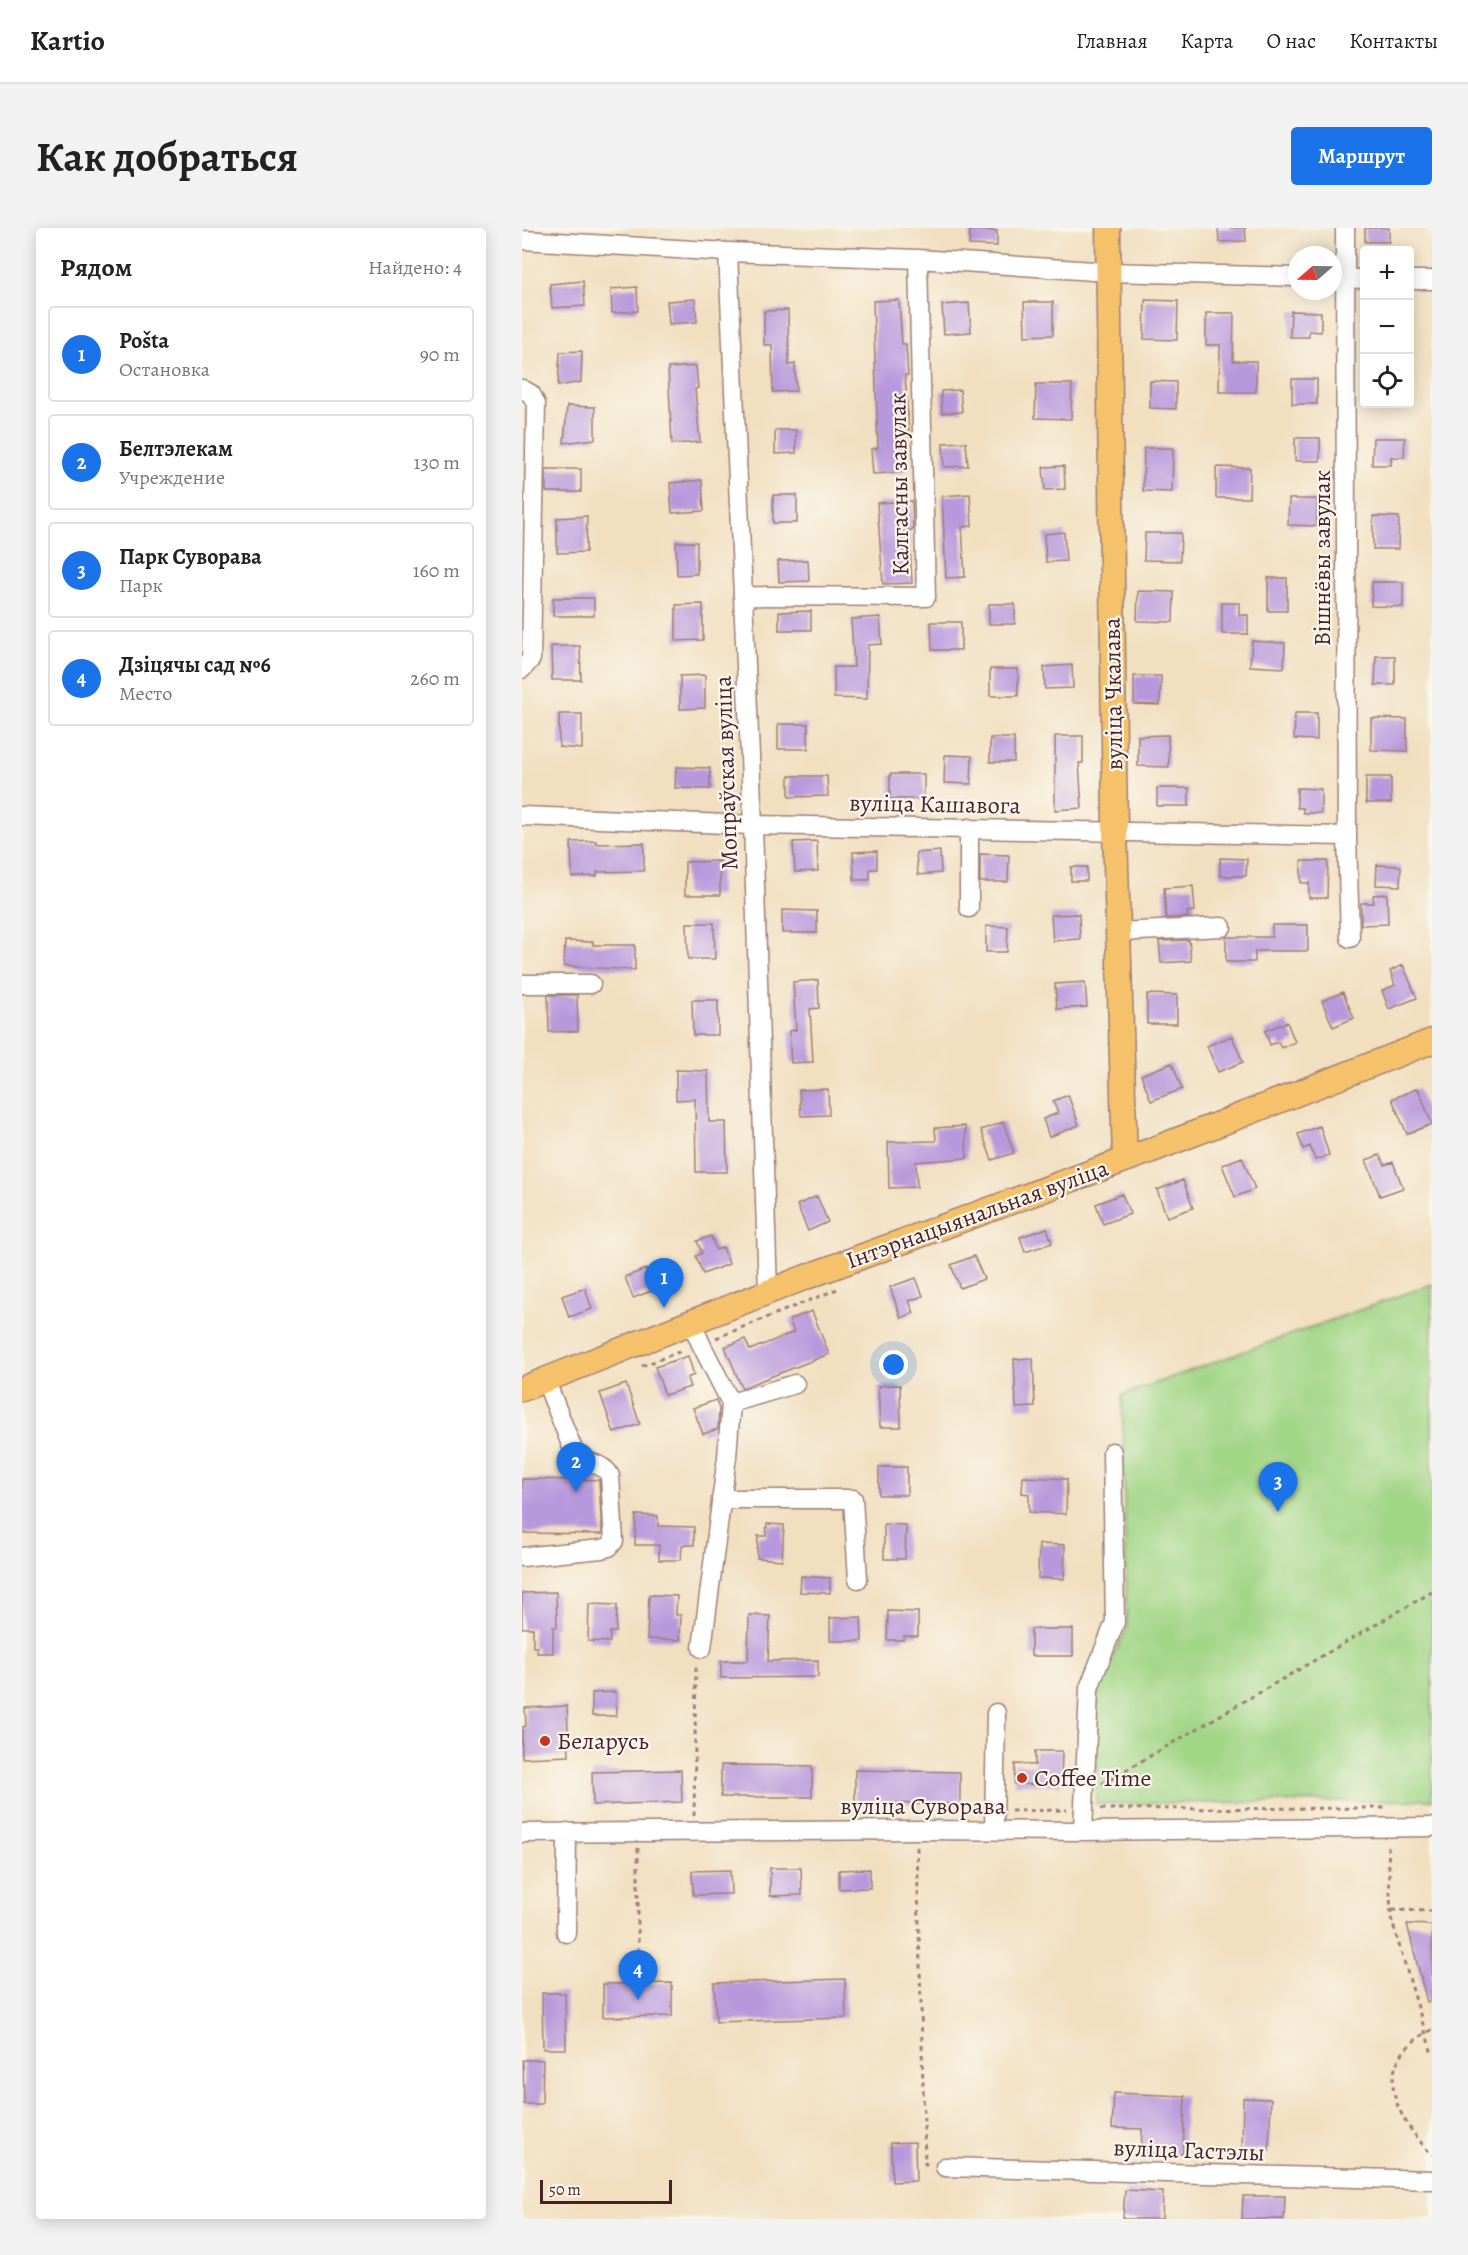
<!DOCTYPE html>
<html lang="ru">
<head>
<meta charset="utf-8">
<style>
	body { margin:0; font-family:Alegreya,serif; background:#f2f2f2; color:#222 }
	.controls { position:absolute; right:18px; top:18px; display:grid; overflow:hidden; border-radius:6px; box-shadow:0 3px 15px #0003 }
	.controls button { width:54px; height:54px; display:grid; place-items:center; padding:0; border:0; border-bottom:2px solid #e0e0e0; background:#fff; color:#222; font:30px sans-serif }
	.compass { position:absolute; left:766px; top:18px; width:54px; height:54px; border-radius:50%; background:#fff; box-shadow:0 3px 15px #0003; rotate:250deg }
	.scale { position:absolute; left:18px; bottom:15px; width:132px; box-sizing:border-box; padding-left:6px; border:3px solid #4a1f2b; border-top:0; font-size:16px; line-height:21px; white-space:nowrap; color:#4a1f2b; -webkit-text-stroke:4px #fbf7ec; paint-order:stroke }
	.you { position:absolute; left:372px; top:1137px; width:21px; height:21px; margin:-15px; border:4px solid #fff; border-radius:50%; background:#1a73e8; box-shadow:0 0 0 9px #1a73e833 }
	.badge { display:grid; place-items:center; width:39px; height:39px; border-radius:50%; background:#1a73e8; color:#fff; font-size:20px; font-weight:700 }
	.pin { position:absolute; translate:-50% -50px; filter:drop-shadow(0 2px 3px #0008) }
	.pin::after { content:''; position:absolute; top:32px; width:21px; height:18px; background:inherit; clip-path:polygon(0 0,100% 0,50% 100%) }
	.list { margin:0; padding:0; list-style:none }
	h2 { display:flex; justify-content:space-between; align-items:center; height:78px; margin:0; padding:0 24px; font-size:26px }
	h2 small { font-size:20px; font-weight:400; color:#767676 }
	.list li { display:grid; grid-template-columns:39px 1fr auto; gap:18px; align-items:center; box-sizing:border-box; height:96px; margin:0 12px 12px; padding:0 12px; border:2px solid #e0e0e0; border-radius:6px }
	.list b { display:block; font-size:22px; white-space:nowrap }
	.list p { margin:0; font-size:20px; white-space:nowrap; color:#767676 }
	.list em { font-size:20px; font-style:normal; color:#767676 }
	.icon { flex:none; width:33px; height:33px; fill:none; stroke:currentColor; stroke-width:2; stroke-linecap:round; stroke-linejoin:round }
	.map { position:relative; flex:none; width:910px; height:1991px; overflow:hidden; border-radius:6px }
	header { display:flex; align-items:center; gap:36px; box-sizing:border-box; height:84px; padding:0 30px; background:#fff; border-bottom:2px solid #e0e0e0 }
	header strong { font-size:28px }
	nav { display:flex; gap:33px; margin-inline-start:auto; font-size:21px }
	.intro { display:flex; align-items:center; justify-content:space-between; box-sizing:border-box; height:144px; padding:0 36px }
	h1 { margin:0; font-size:42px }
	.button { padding:15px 27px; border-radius:6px; background:#1a73e8; color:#fff; font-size:21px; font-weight:700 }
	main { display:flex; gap:36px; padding:0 36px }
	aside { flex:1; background:#fff; border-radius:6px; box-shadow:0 3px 15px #0003 }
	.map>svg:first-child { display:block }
	.green { fill:#a2d687; stroke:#767a59; stroke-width:1.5 }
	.building { fill:#b898dc }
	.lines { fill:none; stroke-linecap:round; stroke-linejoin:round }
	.minor-casing { stroke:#9e7f76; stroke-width:21 }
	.major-casing { stroke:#9e7f76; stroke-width:27 }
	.path { stroke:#9e7f76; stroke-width:3; stroke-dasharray:4.5 4.5; stroke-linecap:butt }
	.minor { stroke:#fff; stroke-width:18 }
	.major { stroke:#f5c16b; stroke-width:24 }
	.poi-dot { fill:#c8321e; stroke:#fbf7ec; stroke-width:2 }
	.labels { text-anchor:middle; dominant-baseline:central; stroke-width:4.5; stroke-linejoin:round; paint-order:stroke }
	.street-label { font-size:24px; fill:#4a1f2b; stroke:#fbf7ec }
	.poi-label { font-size:24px; fill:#4a1f2b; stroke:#fbf7ec; text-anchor:start }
</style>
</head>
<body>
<header>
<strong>Kartio</strong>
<nav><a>Главная</a><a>Карта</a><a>О нас</a><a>Контакты</a></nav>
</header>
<div class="intro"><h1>Как добраться</h1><a class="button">Маршрут</a></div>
<main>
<aside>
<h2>Рядом<small>Найдено: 4</small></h2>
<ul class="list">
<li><span class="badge">1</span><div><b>Pošta</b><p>Остановка</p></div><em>90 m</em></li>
<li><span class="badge">2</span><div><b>Белтэлекам</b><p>Учреждение</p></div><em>130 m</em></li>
<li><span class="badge">3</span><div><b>Парк Суворава</b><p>Парк</p></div><em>160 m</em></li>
<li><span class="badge">4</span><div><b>Дзіцячы сад №6</b><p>Место</p></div><em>260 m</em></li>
</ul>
</aside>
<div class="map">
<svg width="910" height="1991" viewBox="0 0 910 1991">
	<rect width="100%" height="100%" fill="#fbf7ec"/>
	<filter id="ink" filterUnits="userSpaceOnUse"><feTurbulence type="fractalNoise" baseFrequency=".0167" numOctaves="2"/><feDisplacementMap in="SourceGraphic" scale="12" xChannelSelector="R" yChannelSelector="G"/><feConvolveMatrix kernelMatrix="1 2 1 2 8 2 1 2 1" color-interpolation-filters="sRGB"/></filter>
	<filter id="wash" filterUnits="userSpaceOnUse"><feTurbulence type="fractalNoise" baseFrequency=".008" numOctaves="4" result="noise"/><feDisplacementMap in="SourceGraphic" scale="24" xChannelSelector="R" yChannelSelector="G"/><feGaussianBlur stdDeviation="1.35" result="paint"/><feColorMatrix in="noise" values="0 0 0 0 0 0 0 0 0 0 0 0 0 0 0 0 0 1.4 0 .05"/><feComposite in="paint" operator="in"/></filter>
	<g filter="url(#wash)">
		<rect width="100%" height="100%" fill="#f1dfc0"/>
		<!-- green -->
		<path class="green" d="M 910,1056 L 910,1572 L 574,1576 L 576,1456 L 605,1401 L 600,1167 Z"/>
		<g id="blocks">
			<!-- building -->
			<path class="building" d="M 696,0 L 723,0 L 724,13 L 697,14 Z
				M 843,0 L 867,0 L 867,14 L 843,14 Z
				M 448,2 L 475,3 L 475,18 L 447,17 Z
				M 61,53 L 63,78 L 30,80 L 28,56 Z
				M 115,59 L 116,83 L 90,85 L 89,61 Z
				M 173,71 L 175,94 L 147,96 L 145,73 Z
				M 377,72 L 380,116 L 384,116 L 386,147 L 383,147 L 387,206 L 379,206 L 382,244 L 351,246 L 349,221 L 356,220 L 351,73 Z
				M 623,72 L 656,73 L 655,112 L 622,111 Z
				M 502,74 L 531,74 L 531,107 L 503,108 Z
				M 447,75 L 449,104 L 422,106 L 420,77 Z
				M 266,82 L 267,137 L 273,136 L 274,163 L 251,164 L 250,117 L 242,117 L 242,83 Z
				M 769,83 L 799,84 L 799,104 L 787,103 L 787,109 L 768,109 Z
				M 684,85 L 712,85 L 711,133 L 734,133 L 734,164 L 697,164 L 698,117 L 684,117 Z
				M 60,123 L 59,154 L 36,158 L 38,124 Z
				M 174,138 L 176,160 L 173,161 L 178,214 L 150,216 L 146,140 Z
				M 770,151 L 795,151 L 795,176 L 770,176 Z
				M 628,153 L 654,154 L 654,181 L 628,180 Z
				M 514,156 L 550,156 L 549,191 L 513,190 Z
				M 438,162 L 440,184 L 420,185 L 419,163 Z
				M 45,178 L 73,179 L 73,211 L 42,215 Z
				M 253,202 L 274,202 L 274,225 L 253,226 Z
				M 773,210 L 798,210 L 798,233 L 773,233 Z
				M 851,210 L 883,210 L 882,229 L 869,229 L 869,237 L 850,237 Z
				M 444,214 L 446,238 L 422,239 L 421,215 Z
				M 622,220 L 651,220 L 650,264 L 621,263 Z
				M 542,238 L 543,261 L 523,262 L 521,239 Z
				M 694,239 L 728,240 L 727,270 L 694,270 Z
				M 24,241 L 59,241 L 59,264 L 24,264 Z
				M 180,252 L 182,283 L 150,285 L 148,255 Z
				M 448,266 L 450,298 L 440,299 L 443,349 L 424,350 L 420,268 Z
				M 251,267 L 275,267 L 275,295 L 251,295 Z
				M 767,271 L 795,271 L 795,298 L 766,297 Z
				M 390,273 L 391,302 L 387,302 L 390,355 L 361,356 L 355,275 Z
				M 65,288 L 64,324 L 35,325 L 35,290 Z
				M 851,288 L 877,289 L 876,321 L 851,321 Z
				M 542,304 L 544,333 L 524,334 L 522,306 Z
				M 623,305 L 659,305 L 658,333 L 622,332 Z
				M 154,314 L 175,314 L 175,346 L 155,347 Z
				M 286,332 L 287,353 L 257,354 L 256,333 Z
				M 746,350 L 765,350 L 765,383 L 746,383 Z
				M 850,354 L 881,354 L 881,379 L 849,378 Z
				M 616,363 L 652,364 L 651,394 L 615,393 Z
				M 31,370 L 72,370 L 72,388 L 31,388 Z
				M 700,375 L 717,375 L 717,387 L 726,387 L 726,406 L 700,406 Z
				M 181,376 L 181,412 L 154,413 L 154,377 Z
				M 467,376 L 493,376 L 493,396 L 467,396 Z
				M 289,383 L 289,402 L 257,402 L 257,384 Z
				M 358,389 L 360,416 L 346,417 L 345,471 L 312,470 L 312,439 L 332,439 L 329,391 Z
				M 409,394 L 439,394 L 439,422 L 410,422 Z
				M 730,413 L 763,415 L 762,440 L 728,438 Z
				M 29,418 L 58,418 L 59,452 L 30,452 Z
				M 854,428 L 873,428 L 873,457 L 853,457 Z
				M 550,437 L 551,460 L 523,461 L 522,439 Z
				M 468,441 L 496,441 L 496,468 L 468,468 Z
				M 183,447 L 183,480 L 158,481 L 158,448 Z
				M 612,448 L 639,448 L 638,477 L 612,476 Z
				M 773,485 L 795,485 L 795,512 L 772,511 Z
				M 37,486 L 60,486 L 60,521 L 37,519 Z
				M 849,490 L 885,491 L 885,523 L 849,522 Z
				M 256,496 L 286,496 L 286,521 L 256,521 Z
				M 646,507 L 647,539 L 616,538 L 616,508 Z
				M 533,508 L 561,508 L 561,535 L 557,535 L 560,580 L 533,582 Z
				M 468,510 L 492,510 L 492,534 L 468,534 Z
				M 423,527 L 450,528 L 449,556 L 422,555 Z
				M 154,539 L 188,540 L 188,561 L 153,560 Z
				M 368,546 L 402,546 L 402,571 L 368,571 Z
				M 267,548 L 305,548 L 306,568 L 267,569 Z
				M 844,549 L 869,549 L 869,575 L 844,575 Z
				M 635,560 L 667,560 L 667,578 L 635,578 Z
				M 775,560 L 799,561 L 799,585 L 781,585 L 781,580 L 775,580 Z
				M 74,613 L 74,616 L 122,615 L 122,643 L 75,644 L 75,648 L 50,649 L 49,614 Z
				M 295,613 L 296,643 L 273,644 L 271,614 Z
				M 355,623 L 355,641 L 348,641 L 348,652 L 332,652 L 331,624 Z
				M 418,623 L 419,645 L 396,647 L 394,625 Z
				M 458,626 L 487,627 L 486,654 L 458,654 Z
				M 698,630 L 725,631 L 724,648 L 698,648 Z
				M 198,633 L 198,667 L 163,667 L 163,634 Z
				M 779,633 L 806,633 L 805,670 L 787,670 L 787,655 L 779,655 Z
				M 855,637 L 879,638 L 878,658 L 854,657 Z
				M 549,639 L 565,639 L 565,653 L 549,653 Z
				M 671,658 L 673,683 L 665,684 L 666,689 L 644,690 L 642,660 Z
				M 865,666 L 866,696 L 839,697 L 839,675 L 852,675 L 851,667 Z
				M 260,682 L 295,683 L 295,705 L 260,705 Z
				M 557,686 L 558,711 L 531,713 L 529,687 Z
				M 165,695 L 192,695 L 193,731 L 166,731 Z
				M 750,697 L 786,697 L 786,723 L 733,723 L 733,734 L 704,734 L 704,709 L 750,709 Z
				M 464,698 L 486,699 L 485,724 L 464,724 Z
				M 667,712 L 669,733 L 639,735 L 637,713 Z
				M 43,713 L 71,714 L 71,717 L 113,717 L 113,742 L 42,738 Z
				M 881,737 L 895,770 L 867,781 L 860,763 L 873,757 L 868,743 Z
				M 296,752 L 297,780 L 288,781 L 291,834 L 269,835 L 267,803 L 274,802 L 271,754 Z
				M 563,754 L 565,779 L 535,781 L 533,756 Z
				M 821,764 L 832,790 L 811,799 L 800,773 Z
				M 625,766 L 655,767 L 655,796 L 625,796 Z
				M 26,767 L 55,767 L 56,803 L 27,804 Z
				M 170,772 L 196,772 L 196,807 L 171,807 Z
				M 765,794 L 773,814 L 759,820 L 756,814 L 748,817 L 743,803 Z
				M 710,808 L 721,834 L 696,844 L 685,818 Z
				M 650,835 L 660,861 L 629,873 L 619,847 Z
				M 154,842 L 186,843 L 187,894 L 204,894 L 205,944 L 174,944 L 173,871 L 154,872 Z
				M 896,860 L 910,896 L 885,906 L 870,871 Z
				M 306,861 L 307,887 L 279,888 L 277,862 Z
				M 546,867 L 557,897 L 527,909 L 521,891 L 536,885 L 531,873 Z
				M 481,894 L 492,925 L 470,932 L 459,902 Z
				M 443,898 L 445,930 L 394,934 L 395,959 L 367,960 L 366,914 L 414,913 L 413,900 Z
				M 798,898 L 807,927 L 793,932 L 788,918 L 781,921 L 776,906 Z
				M 858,927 L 863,937 L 871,934 L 881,960 L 858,968 L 844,932 Z
				M 720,929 L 733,961 L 713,969 L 700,937 Z
				M 661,952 L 671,980 L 645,989 L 635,962 Z
				M 600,966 L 608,986 L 581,996 L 574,976 Z
				M 295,968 L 306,994 L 286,1003 L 275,977 Z
				M 525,1000 L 530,1015 L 503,1024 L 498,1009 Z
				M 189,1008 L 194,1022 L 201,1019 L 207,1036 L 181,1046 L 174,1028 L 180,1025 L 175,1013 Z
				M 452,1028 L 462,1051 L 438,1060 L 429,1037 Z
				M 124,1041 L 132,1062 L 111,1070 L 103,1049 Z
				M 394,1050 L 401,1068 L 387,1073 L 392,1085 L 379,1090 L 368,1059 Z
				M 63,1060 L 70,1081 L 47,1089 L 40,1068 Z
				M 290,1083 L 307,1126 L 220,1160 L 203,1119 L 223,1111 L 228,1122 L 272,1104 L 267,1092 Z
				M 166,1128 L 172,1147 L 165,1150 L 168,1159 L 143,1167 L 133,1139 Z
				M 511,1130 L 513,1179 L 494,1180 L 492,1131 Z
				M 104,1156 L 118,1196 L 92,1205 L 78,1165 Z
				M 378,1157 L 379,1199 L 358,1199 L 356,1158 Z
				M 194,1172 L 197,1181 L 196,1201 L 181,1206 L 171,1180 Z
				M 357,1239 L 385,1239 L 385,1267 L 357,1267 Z
				M 501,1249 L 545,1251 L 544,1286 L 507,1284 L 507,1266 L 500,1265 Z
				M 0,1251 L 77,1252 L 80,1306 L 0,1305 Z
				M 114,1287 L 136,1288 L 136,1298 L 172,1299 L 172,1317 L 160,1317 L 159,1332 L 137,1332 L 137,1317 L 113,1317 Z
				M 245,1296 L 262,1297 L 260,1332 L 235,1330 L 236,1308 L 244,1308 Z
				M 362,1296 L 384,1297 L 383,1331 L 362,1331 Z
				M 517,1316 L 543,1317 L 542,1351 L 516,1350 Z
				M 279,1348 L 308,1350 L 308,1365 L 278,1364 Z
				M 34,1364 L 35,1399 L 31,1399 L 31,1425 L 15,1425 L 15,1419 L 11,1419 L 11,1400 L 0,1400 L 0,1365 Z
				M 127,1367 L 155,1368 L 154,1387 L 159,1387 L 158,1412 L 125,1411 Z
				M 67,1376 L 95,1377 L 94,1404 L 88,1404 L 88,1414 L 66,1413 Z
				M 366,1383 L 396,1384 L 396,1408 L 382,1408 L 381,1412 L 365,1412 Z
				M 227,1387 L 248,1388 L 246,1433 L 296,1432 L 296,1449 L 199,1450 L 199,1433 L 226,1433 Z
				M 339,1389 L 340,1413 L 308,1413 L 308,1390 Z
				M 509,1401 L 551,1401 L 551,1428 L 509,1428 Z
				M 94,1464 L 95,1488 L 70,1488 L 70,1465 Z
				M 45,1478 L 47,1528 L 0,1530 L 0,1499 L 4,1498 L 3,1480 Z
				M 513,1523 L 540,1523 L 539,1557 L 492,1556 L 493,1536 L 513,1537 Z
				M 199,1537 L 290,1538 L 290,1569 L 199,1569 Z
				M 159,1542 L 160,1574 L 71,1577 L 70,1544 Z
				M 333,1542 L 438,1544 L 438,1576 L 333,1575 Z
				M 248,1640 L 279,1640 L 280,1667 L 248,1668 Z
				M 348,1641 L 348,1660 L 317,1661 L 317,1642 Z
				M 208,1642 L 209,1666 L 171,1667 L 170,1643 Z
				M 885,1696 L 910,1697 L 910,1773 L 905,1774 Z
				M 323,1751 L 324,1790 L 194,1794 L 192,1755 Z
				M 150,1755 L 150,1788 L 81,1789 L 81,1756 Z
				M 20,1765 L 43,1765 L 44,1821 L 21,1821 Z
				M 1,1832 L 21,1832 L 20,1876 L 2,1876 Z
				M 592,1865 L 663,1868 L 661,1926 L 619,1925 L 620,1901 L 590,1900 Z
				M 721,1870 L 749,1871 L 747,1922 L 720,1922 Z
				M 393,1914 L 394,1953 L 370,1954 L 369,1915 Z
				M 603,1962 L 641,1964 L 640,1991 L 601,1991 Z
				M 721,1968 L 763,1968 L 762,1991 L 720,1991 Z"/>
		</g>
	</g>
	<g filter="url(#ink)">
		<use href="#blocks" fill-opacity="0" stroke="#9e7f76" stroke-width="1.5"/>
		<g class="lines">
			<!-- minor casing -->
			<g class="minor-casing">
				<path id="minor" d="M 823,0 L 825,608 L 828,710
					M 0,12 L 206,24 L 396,31 L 586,44 L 775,49
					M 206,24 L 231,597 L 246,1064
					M 813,50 L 842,51
					M 888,52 L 910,52
					M 0,161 L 9,166 L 14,176 L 9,431 L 0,441
					M 221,368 L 404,369 L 396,31
					M 0,588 L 231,597 L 825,608
					M 447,680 L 447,600
					M 596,704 L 700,699
					M 0,756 L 69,756
					M 169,1093 L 179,1116 L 209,1175 L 273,1156
					M 199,1271 L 331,1271 L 336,1351
					M 0,1329 L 79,1321 L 87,1319 L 92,1313 L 88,1248 C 82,1235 65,1235 54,1229 L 23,1151
					M 180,1420 L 205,1229 L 209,1175
					M 472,1602 L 474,1485
					M 561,1603 L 567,1460 L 593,1394 L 590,1224
					M 0,1605 L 394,1602 L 561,1603 L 910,1599
					M 44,1705 L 45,1604
					M 423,1939 L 910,1952"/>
			</g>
			<!-- major casing -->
			<g class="major-casing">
				<path id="major" d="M 586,0 L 593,603 L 603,932
					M 0,1161 L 284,1049 L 630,922 L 910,813"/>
			</g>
			<!-- path -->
			<path class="path" d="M 194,1110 L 318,1060
				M 120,1138 L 162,1122
				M 580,1556 L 910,1364
				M 579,1581 L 866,1580
				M 489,1583 L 545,1582
				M 172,1588 L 174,1435
				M 866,1618 L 869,1690 L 910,1826
				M 395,1619 L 403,1936 L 406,1936
				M 116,1620 L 116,1735
				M 870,1682 L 910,1683
				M 910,1802 C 900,1806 891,1813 884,1821 C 853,1857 884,1899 910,1927"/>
			<!-- minor -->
			<use href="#minor" class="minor"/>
			<!-- major -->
			<use href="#major" class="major"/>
		</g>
	</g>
	<!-- markers -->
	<g class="poi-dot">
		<circle cx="23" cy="1513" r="6"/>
		<circle cx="500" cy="1550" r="6"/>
	</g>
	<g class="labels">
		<!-- street labels -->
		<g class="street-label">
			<text transform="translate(377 256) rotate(-91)">Калгасны завулак</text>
			<text transform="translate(800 330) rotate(-90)">Вішнёвы завулак</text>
			<text transform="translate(591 466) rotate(-91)">вуліца Чкалава</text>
			<text transform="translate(204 545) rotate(-92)">Мопраўская вуліца</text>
			<text transform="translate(413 576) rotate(1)">вуліца Кашавога</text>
			<text transform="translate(455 986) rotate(-20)">Інтэрнацыянальная вуліца</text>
			<text x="401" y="1578">вуліца Суворава</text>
			<text transform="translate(667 1922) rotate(2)">вуліца Гастэлы</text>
		</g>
		<!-- poi labels -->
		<g class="poi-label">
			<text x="35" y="1513">Беларусь</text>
			<text x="512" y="1550">Coffee Time</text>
		</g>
	</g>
</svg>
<div class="controls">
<button>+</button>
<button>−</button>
<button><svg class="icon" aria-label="locate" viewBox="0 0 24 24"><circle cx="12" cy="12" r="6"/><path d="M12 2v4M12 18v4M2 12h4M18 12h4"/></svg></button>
</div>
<svg class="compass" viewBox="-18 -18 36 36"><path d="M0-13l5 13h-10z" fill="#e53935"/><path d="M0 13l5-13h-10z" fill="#767676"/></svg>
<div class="scale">50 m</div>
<div class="you"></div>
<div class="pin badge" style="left:142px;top:1080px">1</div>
<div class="pin badge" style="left:54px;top:1264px">2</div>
<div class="pin badge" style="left:756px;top:1284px">3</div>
<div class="pin badge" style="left:116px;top:1772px">4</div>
</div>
</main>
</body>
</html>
